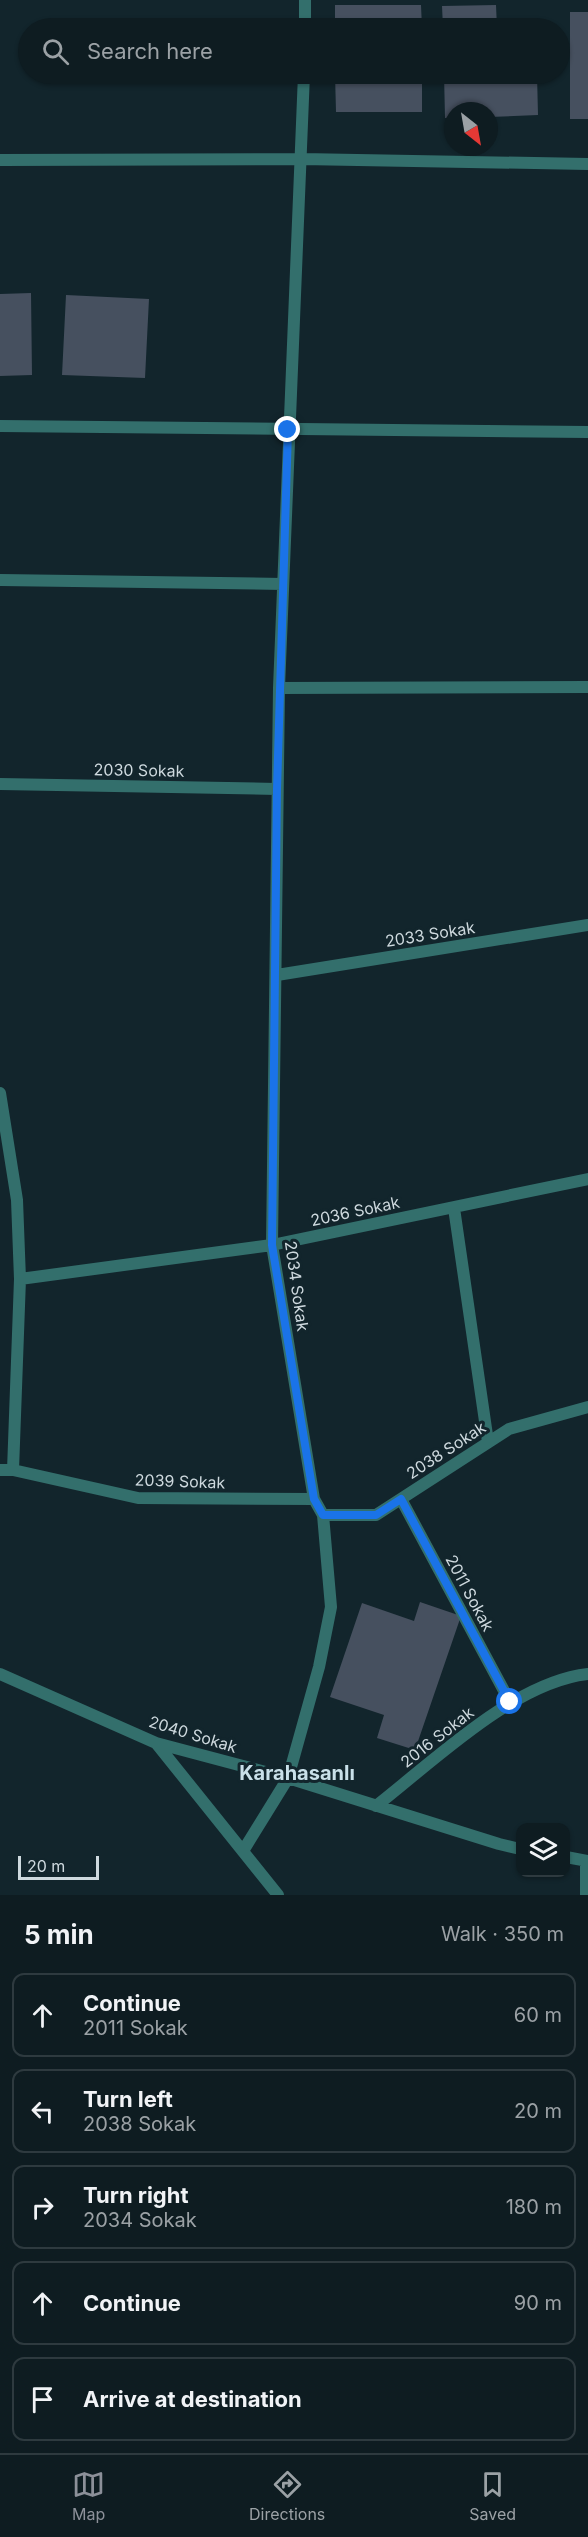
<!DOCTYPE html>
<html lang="en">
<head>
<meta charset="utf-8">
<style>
	body { margin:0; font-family:Inter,sans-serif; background:#1c292e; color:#f1f3f6 }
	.controls { position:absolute; right:18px; bottom:18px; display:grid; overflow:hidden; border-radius:12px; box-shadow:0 2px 4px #0004 }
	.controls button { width:54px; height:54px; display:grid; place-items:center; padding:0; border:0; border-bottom:2px solid #2e3a3f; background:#0e1c21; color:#f1f3f6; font:30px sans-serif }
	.compass { position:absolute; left:444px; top:102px; width:54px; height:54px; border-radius:50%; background:#0e1c21; box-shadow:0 2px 4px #0004; rotate:149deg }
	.scale { position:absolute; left:18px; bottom:15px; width:81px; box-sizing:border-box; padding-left:6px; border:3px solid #ced9de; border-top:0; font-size:16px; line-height:21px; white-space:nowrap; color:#ced9de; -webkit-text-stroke:4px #12252c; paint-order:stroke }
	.stop { position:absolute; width:18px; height:18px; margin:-14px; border:4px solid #1a73e8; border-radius:50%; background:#fff }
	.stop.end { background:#1a73e8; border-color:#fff; box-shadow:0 2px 6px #0008 }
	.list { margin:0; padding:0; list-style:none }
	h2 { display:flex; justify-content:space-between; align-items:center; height:78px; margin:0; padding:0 24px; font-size:26px }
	h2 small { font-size:20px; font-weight:400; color:#9ba1a5 }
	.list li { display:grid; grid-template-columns:39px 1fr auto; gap:18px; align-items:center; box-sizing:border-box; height:84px; margin:0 12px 12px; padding:0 12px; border:2px solid #2e3a3f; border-radius:12px }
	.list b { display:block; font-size:22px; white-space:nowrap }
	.list p { margin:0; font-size:20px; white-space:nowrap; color:#9ba1a5 }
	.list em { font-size:20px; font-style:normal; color:#9ba1a5 }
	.icon { flex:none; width:33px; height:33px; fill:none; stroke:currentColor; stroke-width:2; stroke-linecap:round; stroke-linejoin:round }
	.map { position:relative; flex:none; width:588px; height:1895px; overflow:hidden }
	.search { position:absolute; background:#0e1c21; box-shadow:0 2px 4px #0004; left:18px; right:18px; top:18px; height:66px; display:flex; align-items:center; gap:15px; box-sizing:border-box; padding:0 21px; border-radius:33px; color:#9ba1a5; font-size:22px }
	.sheet { height:558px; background:#0e1c21 }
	nav { display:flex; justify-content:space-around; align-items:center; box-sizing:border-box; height:84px; border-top:2px solid #2e3a3f; background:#0e1c21; font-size:16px; color:#9ba1a5 }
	nav a { display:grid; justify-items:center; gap:3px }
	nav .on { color:#8c9099 }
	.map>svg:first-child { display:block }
	.building { fill:#46505f }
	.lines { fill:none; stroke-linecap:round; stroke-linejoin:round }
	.minor { stroke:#336f6c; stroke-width:12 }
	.route { stroke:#1a73e8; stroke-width:8 }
	.labels { text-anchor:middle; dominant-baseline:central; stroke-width:6; stroke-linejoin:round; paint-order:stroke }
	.street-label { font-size:16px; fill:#ced9de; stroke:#12252c }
	.quarter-label { font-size:20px; font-weight:bold; fill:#c9e0e9; stroke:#12252c }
</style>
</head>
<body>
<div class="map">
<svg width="588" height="1895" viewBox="0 0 588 1895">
	<rect width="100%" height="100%" fill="#12252c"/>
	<!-- building -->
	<path class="building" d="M 335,5 L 421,5 L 422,28 L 335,28 Z
		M 496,5 L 497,28 L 443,28 L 442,6 Z
		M 570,12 L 588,12 L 588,119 L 570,119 Z
		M 335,74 L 422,74 L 422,112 L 336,112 Z
		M 444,74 L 537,74 L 538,115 L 489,117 L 489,111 L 453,111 L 453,118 L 445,118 Z
		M 31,293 L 32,375 L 0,376 L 0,294 Z
		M 66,295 L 149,299 L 145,378 L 62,375 Z
		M 420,1602 L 461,1616 L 415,1750 L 377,1738 L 384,1715 L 330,1697 L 362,1603 L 414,1621 Z"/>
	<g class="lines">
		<!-- minor -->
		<path class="minor" d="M 305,28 L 305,0
			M 0,160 L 302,159 L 588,164
			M 0,426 L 588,432
			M 0,580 L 283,584
			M 279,688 L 588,687
			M 0,784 L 277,789
			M 277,975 L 588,925
			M 0,1093 L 17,1200 L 20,1279 L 13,1470
			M 454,1208 L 488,1442
			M 20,1279 L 272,1245 L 588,1179
			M 0,1470 L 13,1470 L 138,1498 L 314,1499
			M 401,1499 L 510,1702
			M 323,1515 L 376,1515 L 509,1429 L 588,1407
			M 0,1674 L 156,1743 L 288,1778 L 499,1844 L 520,1849
			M 156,1743 L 278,1895
			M 376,1806 C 434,1761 514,1682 588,1674
			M 243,1851 L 288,1778 L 319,1667 L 331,1607 L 323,1515 L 314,1499 L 272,1245 L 279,688 L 304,74
			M 566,1857 L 588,1861
			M 586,1895 L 586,1861"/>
	</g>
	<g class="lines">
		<!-- route -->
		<path class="route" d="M 288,430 L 277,789 L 272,1245 L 314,1499 L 323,1515 L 376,1515 L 401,1499 L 510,1702"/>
	</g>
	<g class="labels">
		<!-- street labels -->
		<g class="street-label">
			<text transform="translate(139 770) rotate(1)">2030 Sokak</text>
			<text transform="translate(430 934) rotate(-9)">2033 Sokak</text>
			<text transform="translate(355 1211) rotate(-12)">2036 Sokak</text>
			<text transform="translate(297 1286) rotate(82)">2034 Sokak</text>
			<text transform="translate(446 1450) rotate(-33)">2038 Sokak</text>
			<text transform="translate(180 1481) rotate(2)">2039 Sokak</text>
			<text transform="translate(470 1593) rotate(62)">2011 Sokak</text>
			<text transform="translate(193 1734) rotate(17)">2040 Sokak</text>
			<text transform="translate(437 1737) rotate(-38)">2016 Sokak</text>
		</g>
		<!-- quarter labels -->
		<g class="quarter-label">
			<text x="297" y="1773">Karahasanlı</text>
		</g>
	</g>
</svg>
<div class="controls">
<button><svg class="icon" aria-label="layers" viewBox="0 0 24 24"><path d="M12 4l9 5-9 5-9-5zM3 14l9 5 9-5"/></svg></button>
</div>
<svg class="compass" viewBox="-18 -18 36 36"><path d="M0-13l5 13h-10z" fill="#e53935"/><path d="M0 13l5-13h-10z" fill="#9ba1a5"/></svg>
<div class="scale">20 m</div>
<div class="stop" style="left:510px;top:1702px"></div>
<div class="stop end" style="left:288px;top:430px"></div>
<div class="search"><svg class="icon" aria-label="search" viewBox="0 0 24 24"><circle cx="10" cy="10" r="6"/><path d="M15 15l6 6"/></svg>Search here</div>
</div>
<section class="sheet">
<h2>5 min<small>Walk · 350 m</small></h2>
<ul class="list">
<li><svg class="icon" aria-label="ahead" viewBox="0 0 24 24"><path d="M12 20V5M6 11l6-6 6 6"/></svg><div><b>Continue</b><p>2011 Sokak</p></div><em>60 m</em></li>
<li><svg class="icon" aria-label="left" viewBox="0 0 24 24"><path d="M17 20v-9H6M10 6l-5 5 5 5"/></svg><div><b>Turn left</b><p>2038 Sokak</p></div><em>20 m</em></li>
<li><svg class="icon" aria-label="right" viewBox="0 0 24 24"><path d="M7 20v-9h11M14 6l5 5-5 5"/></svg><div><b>Turn right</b><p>2034 Sokak</p></div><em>180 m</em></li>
<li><svg class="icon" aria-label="ahead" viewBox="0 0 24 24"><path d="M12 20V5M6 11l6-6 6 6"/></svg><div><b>Continue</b></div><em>90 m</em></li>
<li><svg class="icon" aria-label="arrive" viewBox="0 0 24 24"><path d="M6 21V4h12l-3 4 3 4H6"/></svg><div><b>Arrive at destination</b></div></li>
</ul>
</section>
<nav>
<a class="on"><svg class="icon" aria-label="map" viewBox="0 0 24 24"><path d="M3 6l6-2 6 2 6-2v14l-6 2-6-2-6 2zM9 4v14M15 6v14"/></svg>Map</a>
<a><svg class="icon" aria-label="directions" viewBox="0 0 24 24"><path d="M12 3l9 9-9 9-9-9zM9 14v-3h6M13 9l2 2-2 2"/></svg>Directions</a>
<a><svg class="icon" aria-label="saved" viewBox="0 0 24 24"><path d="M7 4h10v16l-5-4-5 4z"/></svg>Saved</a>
</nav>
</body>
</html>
